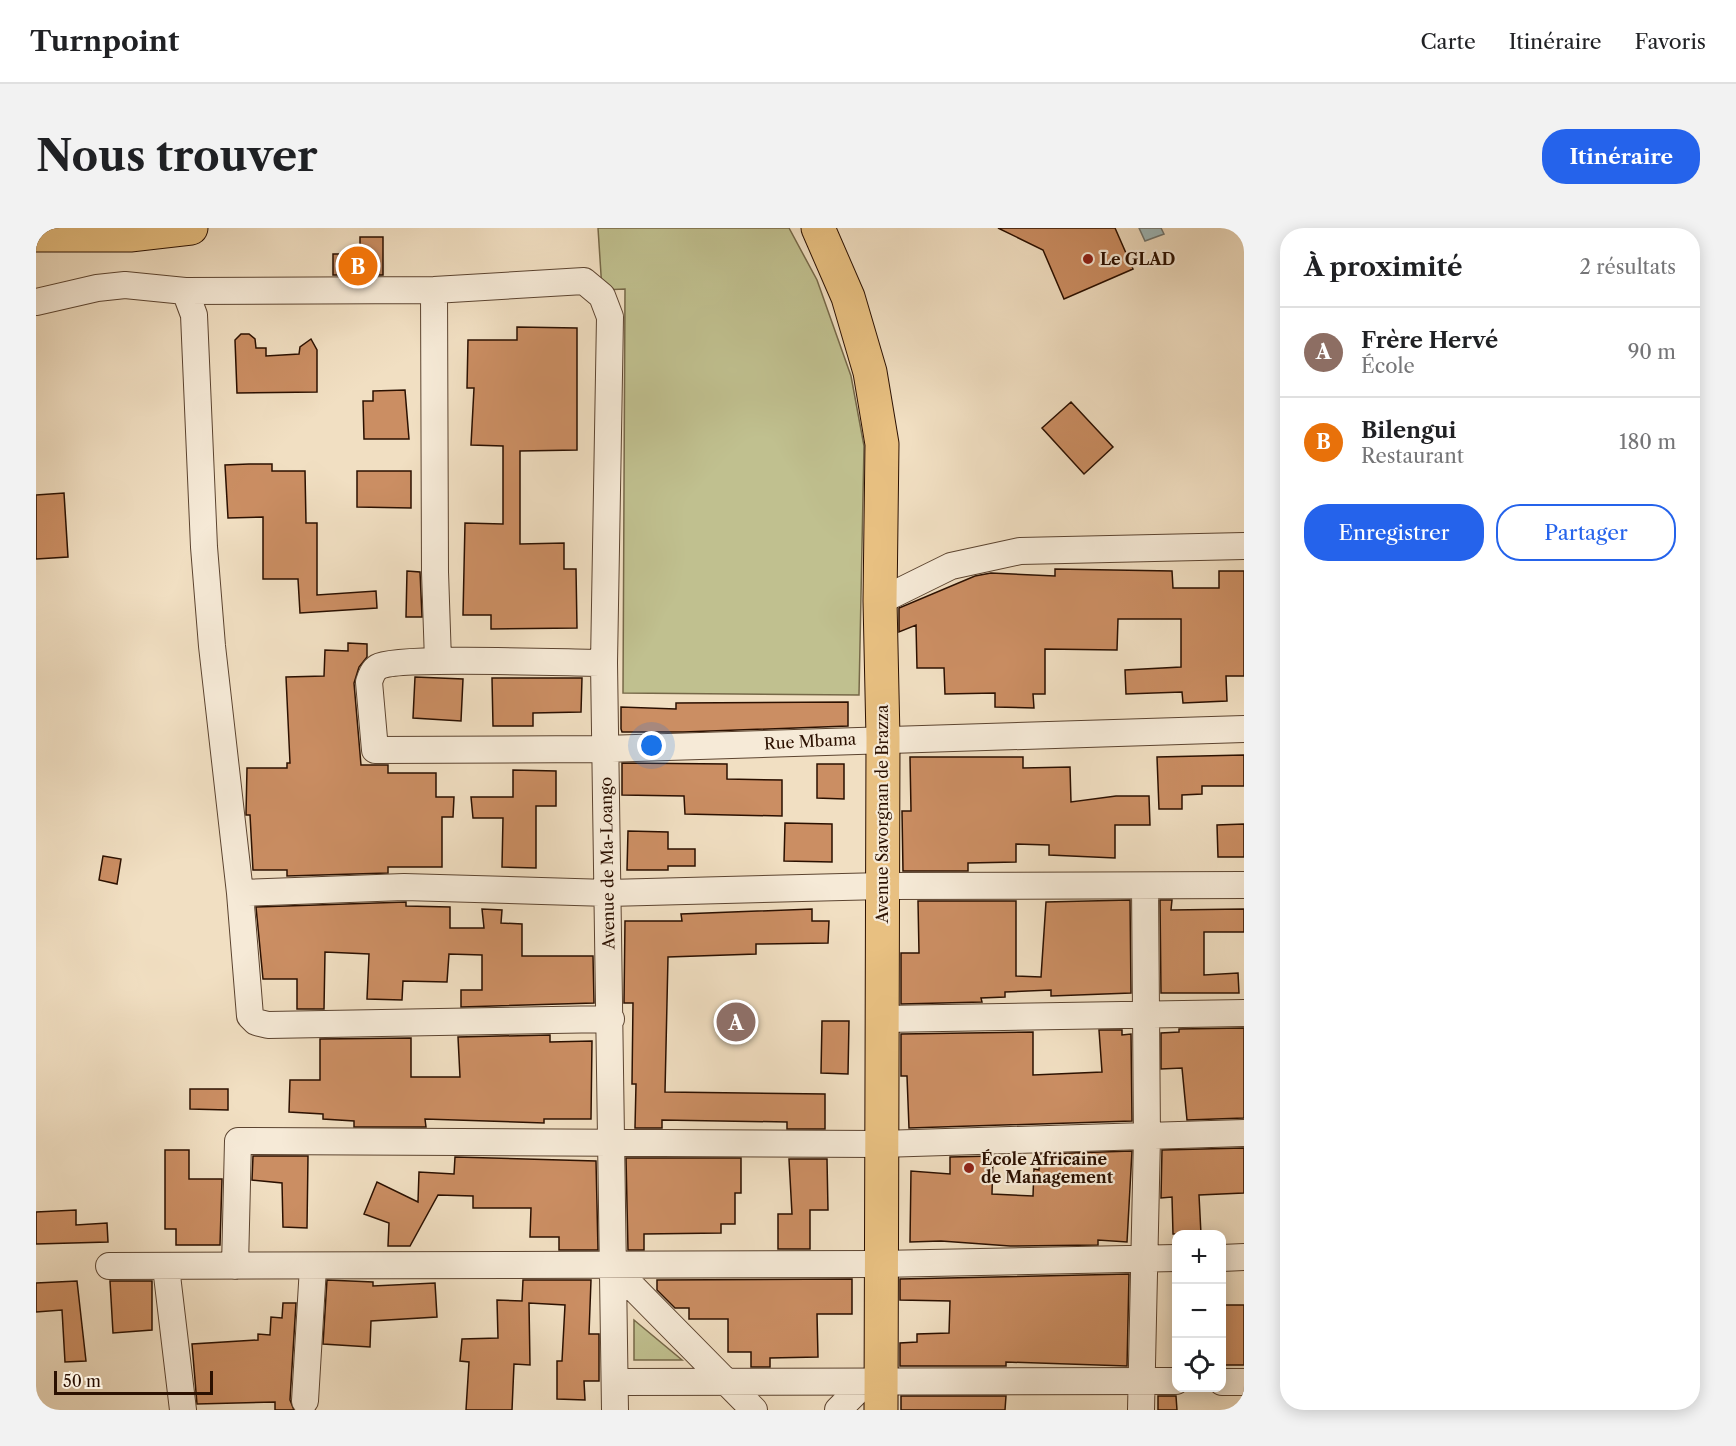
<!DOCTYPE html>
<html lang="fr">
<head>
<meta charset="utf-8">
<style>
	body { margin:0; font-family:"Libre Caslon Text",serif; background:#f2f2f2; color:#202124 }
	.controls { position:absolute; right:18px; bottom:18px; display:grid; overflow:hidden; border-radius:12px; box-shadow:0 3px 15px #0003 }
	.controls button { width:54px; height:54px; display:grid; place-items:center; padding:0; border:0; border-bottom:2px solid #e0e0e0; background:#fff; color:#202124; font:30px sans-serif }
	.scale { position:absolute; left:18px; bottom:15px; width:159px; box-sizing:border-box; padding-left:6px; border:3px solid #2b1000; border-top:0; font-size:16px; line-height:21px; white-space:nowrap; color:#2b1000; -webkit-text-stroke:4px #f6ead7; paint-order:stroke }
	.you { position:absolute; left:616px; top:518px; width:21px; height:21px; margin:-15px; border:4px solid #fff; border-radius:50%; background:#1a73e8; box-shadow:0 0 0 9px #1a73e833 }
	.badge { display:grid; place-items:center; width:39px; height:39px; border-radius:50%; background:#2563eb; color:#fff; font-size:20px; font-weight:700 }
	.pin { position:absolute; translate:-50% -50%; border:3px solid #fff; box-shadow:0 2px 6px #0006 }
	.list { margin:0; padding:0; list-style:none }
	h2 { display:flex; justify-content:space-between; align-items:center; height:78px; margin:0; padding:0 24px; font-size:26px }
	h2 small { font-size:20px; font-weight:400; color:#757577 }
	.list li { display:grid; grid-template-columns:39px 1fr auto; gap:18px; align-items:center; box-sizing:border-box; height:90px; padding:0 24px; border-top:2px solid #e0e0e0 }
	.list b { display:block; font-size:22px; white-space:nowrap }
	.list p { margin:0; font-size:20px; white-space:nowrap; color:#757577 }
	.list em { font-size:20px; font-style:normal; color:#757577 }
	.actions { display:flex; gap:12px; padding:18px 24px }
	.actions a { flex:1; padding:14px 0; border:2px solid #2563eb; border-radius:24px; text-align:center; font-size:21px; color:#2563eb }
	.actions .main { background:#2563eb; color:#fff }
	.icon { flex:none; width:33px; height:33px; fill:none; stroke:currentColor; stroke-width:2; stroke-linecap:round; stroke-linejoin:round }
	.map { position:relative; flex:none; width:1208px; height:1182px; overflow:hidden; border-radius:24px }
	header { display:flex; align-items:center; gap:36px; box-sizing:border-box; height:84px; padding:0 30px; background:#fff; border-bottom:2px solid #e0e0e0 }
	header strong { font-size:28px }
	nav { display:flex; gap:33px; margin-inline-start:auto; font-size:21px }
	.intro { display:flex; align-items:center; justify-content:space-between; box-sizing:border-box; height:144px; padding:0 36px }
	h1 { margin:0; font-size:42px }
	.button { padding:15px 27px; border-radius:24px; background:#2563eb; color:#fff; font-size:21px; font-weight:700 }
	main { display:flex; gap:36px; padding:0 36px }
	aside { flex:1; background:#fff; border-radius:24px; box-shadow:0 3px 15px #0003 }
	.map>svg:first-child { display:block }
	.green { fill:#c0c08f; stroke:#766848; stroke-width:1.5 }
	.water { fill:#9ebabc; stroke:#707671; stroke-width:1.5 }
	.building { fill:#cb8e63; stroke:#2b1000; stroke-width:1.5 }
	.lines { fill:none; stroke-linecap:round; stroke-linejoin:round }
	.minor-casing { stroke:#5c4430; stroke-width:28 }
	.major-casing { stroke:#2b1000; stroke-width:35 }
	.minor { stroke:#f6ead7; stroke-width:26 }
	.major { stroke:#e8c081; stroke-width:33 }
	.poi-dot { fill:#8f2418; stroke:#f6ead7; stroke-width:2 }
	.labels { text-anchor:middle; dominant-baseline:central; stroke-width:4.5; stroke-linejoin:round; paint-order:stroke }
	.poi-label { font-size:16px; font-weight:bold; fill:#2b1000; stroke:#f6ead7; text-anchor:start }
	.street-label { font-size:16px; fill:#2b1000; stroke:#f6ead7 }
</style>
</head>
<body>
<header>
<strong>Turnpoint</strong>
<nav><a>Carte</a><a>Itinéraire</a><a>Favoris</a></nav>
</header>
<div class="intro"><h1>Nous trouver</h1><a class="button">Itinéraire</a></div>
<main>
<div class="map">
<svg width="1208" height="1182" viewBox="0 0 1208 1182">
	<rect width="100%" height="100%" fill="#f1dfc2"/>
	<filter id="stains"><feTurbulence type="fractalNoise" baseFrequency=".00333" numOctaves="4"/><feColorMatrix values="0 0 0 0 .2 0 0 0 0 .09 0 0 0 0 .02 0 0 0 .5 -.17"/></filter>
	<radialGradient id="worn" r=".72"><stop offset=".6" stop-color="#630" stop-opacity="0"/><stop offset="1" stop-color="#630" stop-opacity=".3"/></radialGradient>
	<!-- green -->
	<path class="green" d="M 562,0 L 753,0 L 781,52 L 815,148 L 828,218 L 823,467 L 587,465 L 589,61 L 566,62 Z
		M 598,1092 L 646,1132 L 598,1132 Z"/>
	<!-- water -->
	<path class="water" d="M 1103,0 L 1125,0 L 1128,6 L 1109,13 Z"/>
	<!-- building -->
	<path class="building" d="M 962,0 L 1079,0 L 1097,41 L 1028,71 L 1007,22 Z
		M 324,9 L 347,9 L 347,47 L 297,47 L 297,26 L 324,26 Z
		M 481,99 L 541,100 L 541,222 L 484,223 L 484,316 L 528,315 L 528,341 L 540,341 L 541,400 L 455,401 L 455,387 L 427,387 L 429,295 L 467,296 L 467,218 L 435,217 L 438,160 L 431,160 L 432,112 L 481,112 Z
		M 205,106 L 213,106 L 219,111 L 220,120 L 230,120 L 230,128 L 263,126 L 264,119 L 275,111 L 281,122 L 281,164 L 201,165 L 199,112 Z
		M 369,162 L 373,211 L 328,211 L 327,173 L 337,173 L 337,163 Z
		M 1035,174 L 1077,219 L 1048,246 L 1006,200 Z
		M 213,236 L 236,236 L 236,243 L 269,243 L 270,295 L 281,295 L 281,367 L 340,363 L 341,380 L 264,385 L 262,351 L 227,351 L 227,289 L 192,290 L 189,237 Z
		M 321,243 L 375,243 L 375,280 L 321,279 Z
		M 28,265 L 32,329 L 0,331 L 0,267 Z
		M 1019,341 L 1136,343 L 1137,360 L 1183,360 L 1183,343 L 1208,343 L 1208,448 L 1190,448 L 1191,473 L 1147,475 L 1146,464 L 1090,466 L 1089,442 L 1145,439 L 1145,391 L 1082,391 L 1081,422 L 1009,421 L 1009,466 L 997,466 L 998,480 L 959,479 L 959,465 L 909,466 L 908,440 L 881,440 L 880,397 L 863,404 L 863,380 L 939,348 L 955,345 L 1019,348 Z
		M 371,343 L 384,344 L 386,389 L 370,389 Z
		M 312,415 L 331,416 L 331,429 L 323,439 L 318,455 L 325,537 L 352,537 L 352,545 L 400,545 L 400,569 L 418,569 L 417,589 L 406,589 L 406,639 L 352,639 L 352,645 L 251,648 L 251,642 L 217,642 L 214,587 L 210,587 L 211,540 L 251,540 L 251,535 L 254,535 L 250,449 L 288,448 L 289,422 L 312,423 Z
		M 379,449 L 427,451 L 425,493 L 377,490 Z
		M 456,450 L 546,450 L 545,484 L 497,485 L 497,498 L 457,498 Z
		M 812,474 L 812,498 L 647,504 L 586,504 L 585,501 L 585,479 L 640,481 L 640,475 Z
		M 1208,527 L 1208,558 L 1166,558 L 1166,566 L 1146,567 L 1146,581 L 1123,581 L 1121,529 Z
		M 874,529 L 987,529 L 987,540 L 1034,539 L 1035,574 L 1080,568 L 1113,568 L 1114,597 L 1079,597 L 1079,630 L 1013,627 L 1013,617 L 980,616 L 980,634 L 932,635 L 932,643 L 867,643 L 866,583 L 875,583 Z
		M 586,535 L 691,536 L 691,551 L 746,552 L 746,588 L 649,586 L 648,568 L 586,567 Z
		M 781,536 L 808,536 L 808,571 L 781,570 Z
		M 477,542 L 520,543 L 520,578 L 500,578 L 500,640 L 466,639 L 467,590 L 437,590 L 435,569 L 477,569 Z
		M 749,595 L 796,596 L 796,634 L 748,633 Z
		M 1208,596 L 1208,629 L 1182,629 L 1181,597 Z
		M 592,603 L 632,604 L 632,621 L 659,621 L 659,638 L 632,638 L 632,642 L 591,642 Z
		M 67,628 L 85,631 L 81,656 L 63,652 Z
		M 1094,672 L 1095,765 L 1015,768 L 1015,762 L 969,764 L 969,769 L 945,770 L 946,774 L 865,776 L 865,725 L 883,725 L 882,673 L 980,673 L 980,748 L 1005,749 L 1010,674 Z
		M 1124,672 L 1136,672 L 1135,682 L 1208,681 L 1208,704 L 1168,704 L 1168,747 L 1202,745 L 1203,765 L 1125,765 Z
		M 370,674 L 370,678 L 414,679 L 414,700 L 448,700 L 446,681 L 466,682 L 465,695 L 486,696 L 486,728 L 557,728 L 558,775 L 425,779 L 425,762 L 446,762 L 446,727 L 413,726 L 411,754 L 367,753 L 366,772 L 331,771 L 333,726 L 289,724 L 288,781 L 261,781 L 261,751 L 227,751 L 220,679 Z
		M 776,681 L 776,693 L 793,693 L 792,715 L 720,716 L 720,726 L 632,729 L 629,864 L 789,866 L 789,901 L 751,901 L 751,894 L 626,892 L 626,900 L 599,900 L 600,856 L 596,856 L 597,775 L 588,775 L 589,693 L 646,693 L 645,686 Z
		M 786,793 L 813,793 L 812,846 L 785,845 Z
		M 1208,800 L 1208,890 L 1151,892 L 1146,840 L 1125,841 L 1125,805 L 1143,804 L 1143,801 Z
		M 1063,802 L 1086,802 L 1086,807 L 1095,806 L 1096,893 L 873,900 L 871,848 L 865,848 L 865,806 L 997,804 L 997,847 L 1066,844 Z
		M 514,807 L 514,814 L 556,813 L 555,891 L 508,891 L 508,895 L 389,891 L 390,899 L 318,899 L 318,893 L 287,891 L 287,886 L 253,884 L 254,852 L 284,852 L 284,811 L 375,810 L 375,849 L 424,849 L 422,809 Z
		M 154,861 L 192,861 L 192,882 L 154,881 Z
		M 1208,920 L 1208,965 L 1163,967 L 1165,1006 L 1137,1006 L 1136,969 L 1125,970 L 1126,922 Z
		M 129,922 L 153,922 L 153,951 L 186,951 L 184,1017 L 140,1017 L 140,1001 L 129,1001 Z
		M 1096,923 L 1091,1014 L 1062,1012 L 1062,1017 L 974,1018 L 905,1013 L 874,1014 L 875,943 L 914,946 L 914,929 L 957,928 L 956,966 L 997,968 L 998,941 L 1003,942 L 1004,926 Z
		M 217,928 L 272,928 L 271,1000 L 247,999 L 246,955 L 216,952 Z
		M 419,929 L 560,933 L 562,1022 L 523,1022 L 523,1009 L 494,1009 L 495,980 L 437,980 L 437,968 L 402,967 L 374,1018 L 352,1018 L 353,995 L 328,986 L 341,954 L 382,974 L 383,944 L 418,946 Z
		M 590,930 L 705,930 L 705,965 L 699,965 L 699,996 L 685,996 L 685,1005 L 608,1006 L 608,1022 L 592,1022 Z
		M 753,931 L 791,931 L 792,982 L 774,982 L 774,1021 L 742,1021 L 742,986 L 756,986 Z
		M 40,982 L 40,997 L 71,995 L 72,1014 L 0,1016 L 0,984 Z
		M 1093,1046 L 1091,1138 L 970,1134 L 970,1138 L 864,1138 L 864,1115 L 881,1114 L 881,1106 L 913,1105 L 914,1073 L 864,1072 L 864,1051 Z
		M 816,1051 L 816,1086 L 781,1086 L 782,1129 L 734,1130 L 734,1139 L 715,1139 L 715,1124 L 692,1124 L 692,1091 L 653,1091 L 653,1080 L 639,1080 L 621,1062 L 621,1052 Z
		M 291,1052 L 337,1054 L 337,1058 L 399,1055 L 401,1089 L 335,1093 L 334,1119 L 287,1116 Z
		M 487,1052 L 555,1052 L 553,1106 L 563,1106 L 563,1153 L 548,1153 L 549,1172 L 521,1171 L 521,1133 L 526,1133 L 529,1077 L 493,1075 L 494,1137 L 478,1136 L 476,1182 L 430,1182 L 433,1134 L 424,1133 L 426,1111 L 462,1110 L 461,1072 L 486,1073 Z
		M 41,1053 L 50,1133 L 29,1134 L 26,1082 L 0,1084 L 0,1055 Z
		M 74,1053 L 116,1053 L 116,1102 L 77,1105 Z
		M 247,1075 L 260,1075 L 254,1172 L 258,1182 L 239,1182 L 239,1174 L 161,1176 L 156,1116 L 222,1112 L 222,1106 L 234,1107 L 235,1089 L 246,1090 Z
		M 1185,1077 L 1208,1077 L 1208,1137 L 1185,1137 Z
		M 865,1168 L 970,1168 L 969,1182 L 865,1182 Z
		M 1122,1168 L 1140,1168 L 1141,1182 L 1122,1182 Z"/>
	<g class="lines">
		<!-- minor casing -->
		<g class="minor-casing">
			<path id="minor" d="M 398,62 L 399,344 L 402,433
				M 149,63 L 158,87 L 168,319 L 176,418 L 204,665 L 214,788 L 220,794 L 232,797 L 575,791
				M 0,74 L 61,60 L 89,57 L 149,63 L 398,62 L 548,53 L 566,68 L 574,89 L 568,435 L 579,1182
				M 844,373 L 915,338 L 984,323 L 1208,318
				M 568,435 C 535,435 360,428 342,439 C 337,442 335,448 333,454 L 339,522 L 568,521 L 1208,501
				M 204,665 L 368,659 L 572,665 L 847,658 L 1208,657
				M 847,791 L 1208,785
				M 1186,1030 L 1208,1029
				M 73,1038 L 843,1036 L 1140,1030
				M 199,1038 L 202,913 L 845,916 L 1208,905
				M 576,1038 L 718,1182
				M 130,1039 L 147,1182
				M 579,1154 L 1140,1153
				M 1186,1154 L 1208,1154
				M 269,1173 L 277,1039
				M 802,1182 L 829,1155
				M 1105,1182 L 1111,909 L 1109,658"/>
		</g>
		<!-- major casing -->
		<g class="major-casing">
			<path id="major" d="M 782,0 L 812,69 L 834,144 L 846,216 L 844,373 L 847,510 L 845,1182
				M 0,7 L 94,7 L 155,0"/>
		</g>
		<!-- minor -->
		<use href="#minor" class="minor"/>
		<!-- major -->
		<use href="#major" class="major"/>
	</g>
	<!-- markers -->
	<g class="poi-dot">
		<circle cx="1052" cy="31" r="6"/>
		<circle cx="933" cy="940" r="6"/>
	</g>
	<g class="labels">
		<!-- poi labels -->
		<g class="poi-label">
			<text x="1064" y="31">Le GLAD</text>
			<text x="945" y="931">École Africaine<tspan x="945" dy="18">de Management</tspan></text>
		</g>
		<!-- street labels -->
		<g class="street-label">
			<text transform="translate(774 513) rotate(-3)">Rue Mbama</text>
			<text transform="translate(846 586) rotate(-90)">Avenue Savorgnan de Brazza</text>
			<text transform="translate(571 635) rotate(-91)">Avenue de Ma-Loango</text>
		</g>
	</g>
	<rect width="100%" height="100%" filter="url(#stains)"/>
	<rect width="100%" height="100%" fill="url(#worn)"/>
</svg>
<div class="controls">
<button>+</button>
<button>−</button>
<button><svg class="icon" aria-label="locate" viewBox="0 0 24 24"><circle cx="12" cy="12" r="6"/><path d="M12 2v4M12 18v4M2 12h4M18 12h4"/></svg></button>
</div>
<div class="scale">50 m</div>
<div class="you"></div>
<div class="pin badge" style="left:700px;top:794px;background:#8d6e63">A</div>
<div class="pin badge" style="left:322px;top:38px;background:#e8710a">B</div>
</div>
<aside>
<h2>À proximité<small>2 résultats</small></h2>
<ul class="list">
<li><span class="badge" style="background:#8d6e63">A</span><div><b>Frère Hervé</b><p>École</p></div><em>90 m</em></li>
<li><span class="badge" style="background:#e8710a">B</span><div><b>Bilengui</b><p>Restaurant</p></div><em>180 m</em></li>
</ul>
<div class="actions"><a class="main">Enregistrer</a><a>Partager</a></div>
</aside>
</main>
</body>
</html>
